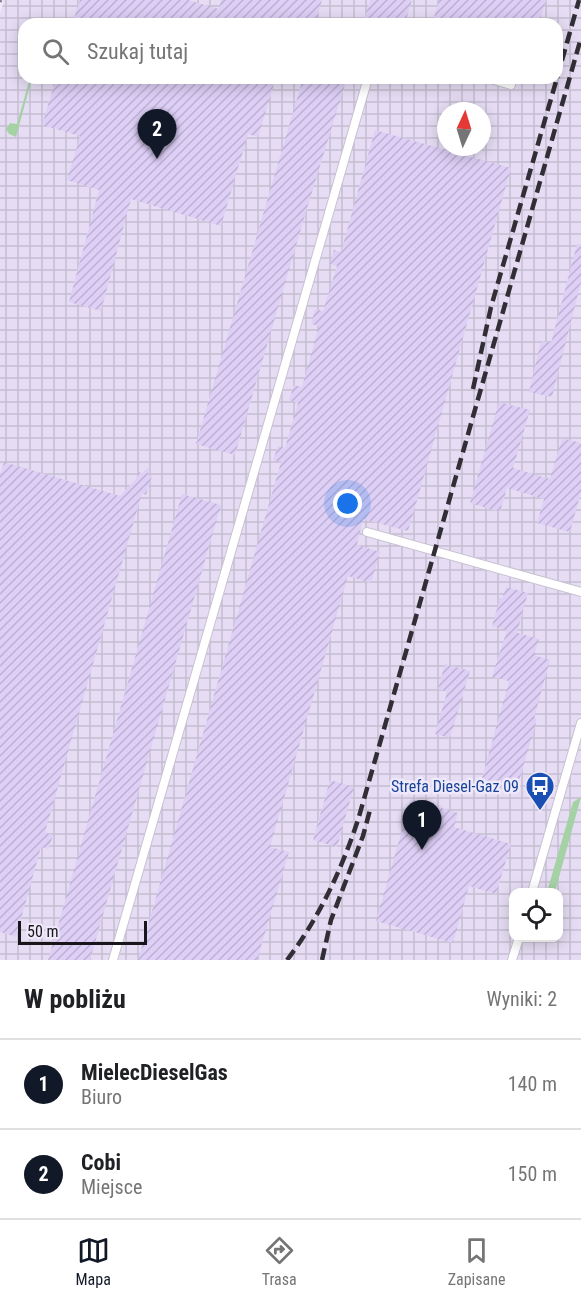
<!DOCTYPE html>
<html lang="pl">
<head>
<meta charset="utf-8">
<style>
	body { margin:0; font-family:"Roboto Condensed",sans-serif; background:#f6f6f6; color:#202124 }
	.controls { position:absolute; right:18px; bottom:18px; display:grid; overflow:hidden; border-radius:12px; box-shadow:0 3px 15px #0003 }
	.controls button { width:54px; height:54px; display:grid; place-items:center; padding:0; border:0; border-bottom:2px solid #e0e0e0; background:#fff; color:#202124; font:30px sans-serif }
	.compass { position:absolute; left:437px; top:102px; width:54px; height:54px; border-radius:50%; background:#fff; box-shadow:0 3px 15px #0003; rotate:4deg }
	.scale { position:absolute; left:18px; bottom:15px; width:129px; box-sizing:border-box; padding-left:6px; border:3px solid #18161b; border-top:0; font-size:16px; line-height:21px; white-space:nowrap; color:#18161b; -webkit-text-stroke:4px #efe9f9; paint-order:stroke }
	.you { position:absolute; left:348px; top:504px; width:21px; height:21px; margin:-15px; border:4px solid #fff; border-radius:50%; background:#1a73e8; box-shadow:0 0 0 9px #1a73e833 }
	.badge { display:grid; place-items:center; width:39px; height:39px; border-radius:50%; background:#111827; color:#fff; font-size:20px; font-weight:700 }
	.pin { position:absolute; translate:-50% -50px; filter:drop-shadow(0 2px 3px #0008) }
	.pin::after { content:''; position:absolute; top:32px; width:21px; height:18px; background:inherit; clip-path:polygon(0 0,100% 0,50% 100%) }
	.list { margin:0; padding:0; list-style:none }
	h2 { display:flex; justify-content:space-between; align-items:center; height:78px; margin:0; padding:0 24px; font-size:26px }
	h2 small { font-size:20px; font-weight:400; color:#757577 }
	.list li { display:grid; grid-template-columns:39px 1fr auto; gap:18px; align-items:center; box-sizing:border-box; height:90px; padding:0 24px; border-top:2px solid #e0e0e0 }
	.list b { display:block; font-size:22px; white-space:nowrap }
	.list p { margin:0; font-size:20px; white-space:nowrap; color:#757577 }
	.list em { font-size:20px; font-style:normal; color:#757577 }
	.icon { flex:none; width:33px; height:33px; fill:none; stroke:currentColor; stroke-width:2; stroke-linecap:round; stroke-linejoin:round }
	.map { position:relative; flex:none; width:581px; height:960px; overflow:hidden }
	.search { position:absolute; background:#fff; box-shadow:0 3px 15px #0003; left:18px; right:18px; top:18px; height:66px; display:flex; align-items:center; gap:15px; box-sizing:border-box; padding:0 21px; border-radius:18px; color:#757577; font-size:22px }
	.sheet { height:258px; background:#fff }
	nav { display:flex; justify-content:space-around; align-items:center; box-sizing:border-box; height:84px; border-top:2px solid #e0e0e0; background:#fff; font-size:16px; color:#757577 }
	nav a { display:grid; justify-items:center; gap:3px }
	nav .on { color:#111827 }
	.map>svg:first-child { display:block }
	.industrial { fill:url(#industrial-grid); fill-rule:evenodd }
	.grass { fill:#a5d2a4 }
	.building { fill:url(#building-hatch) }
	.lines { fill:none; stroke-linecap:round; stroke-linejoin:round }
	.lane-casing { stroke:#c8c2d1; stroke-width:10 }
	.path { stroke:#85818c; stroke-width:3; stroke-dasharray:6 3; stroke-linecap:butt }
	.lane { stroke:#fff; stroke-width:8 }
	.rail { stroke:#312e35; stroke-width:4.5; stroke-dasharray:12 6; stroke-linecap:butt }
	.labels { text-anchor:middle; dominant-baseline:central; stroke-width:5; stroke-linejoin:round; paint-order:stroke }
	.transit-label { font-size:16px; fill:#164399; stroke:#efe9f9; text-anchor:end }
</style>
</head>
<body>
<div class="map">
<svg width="581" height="960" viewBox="0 0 581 960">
	<defs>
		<pattern id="industrial-grid" width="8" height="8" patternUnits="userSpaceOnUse" patternTransform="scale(1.5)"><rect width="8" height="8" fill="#e6ddf4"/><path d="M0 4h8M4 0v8" fill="none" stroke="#c5bdd1"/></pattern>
		<pattern id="building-hatch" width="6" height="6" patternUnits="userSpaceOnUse" patternTransform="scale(1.5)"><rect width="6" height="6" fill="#ddcff6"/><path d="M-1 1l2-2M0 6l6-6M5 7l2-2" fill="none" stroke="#bdb1d2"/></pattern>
	</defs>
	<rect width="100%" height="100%" fill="#efe9f9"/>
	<!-- industrial -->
	<path class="industrial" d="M 4,0 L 581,0 L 581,960 L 0,960 L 0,14 ZM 24,24 L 557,24 L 557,78 L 24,78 ZM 446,111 L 482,111 L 482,147 L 446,147 ZM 514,892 L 558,892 L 558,938 L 514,938 Z"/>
	<!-- grass -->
	<path class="grass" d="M 30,78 L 32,78 L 16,137 L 9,134 L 6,129 L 10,123 L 17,124 Z
		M 581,797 L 555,892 L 547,892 L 573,802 Z"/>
	<!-- building -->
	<path class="building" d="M 80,0 L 188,0 L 219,9 L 221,0 L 322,0 L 315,24 L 72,24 Z
		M 370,0 L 412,0 L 405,24 L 375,24 L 364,21 Z
		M 439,0 L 546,0 L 539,24 L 432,24 Z
		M 56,78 L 276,78 L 258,137 L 248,134 L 221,226 L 131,199 L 101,311 L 69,302 L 99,190 L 67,180 L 80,136 L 42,125 Z
		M 303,78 L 347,78 L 305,215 L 235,455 L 196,444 Z
		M 375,130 L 511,168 L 418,497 L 408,531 L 363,519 L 357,545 L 380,552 L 371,583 L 348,576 L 270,847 L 289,852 L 257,960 L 138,960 L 281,462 L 273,460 L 278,446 L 285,448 L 298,403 L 289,400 L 294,385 L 302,387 L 319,326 L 311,324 L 315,309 L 323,311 L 337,266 L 330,264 L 334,250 L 341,252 Z
		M 577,244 L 581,244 L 581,282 L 552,397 L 529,392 L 541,341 L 551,343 Z
		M 499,402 L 530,410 L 513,468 L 550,479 L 562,438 L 581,443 L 581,492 L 570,532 L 537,523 L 544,499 L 507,488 L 500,512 L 470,503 Z
		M 4,462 L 120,496 L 136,479 L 138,472 L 142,473 L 150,466 L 147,475 L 152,476 L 146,495 L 142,493 L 45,832 L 53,835 L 49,849 L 41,847 L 16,937 L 0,932 L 0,476 Z
		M 182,494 L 221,505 L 90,960 L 48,960 Z
		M 506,587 L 528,593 L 517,633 L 492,626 L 500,598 L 502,599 Z
		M 507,630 L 539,639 L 534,655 L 550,660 L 534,718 L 537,719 L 515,795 L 480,785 L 509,681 L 492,677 Z
		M 445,664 L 470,671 L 450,738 L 435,734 L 447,692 L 438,689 Z
		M 330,780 L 354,787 L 337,847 L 313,840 Z
		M 411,799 L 458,813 L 454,827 L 511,844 L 496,894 L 469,886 L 453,943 L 376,921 Z"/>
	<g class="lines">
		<!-- lane casing -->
		<g class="lane-casing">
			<path id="lane" d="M 487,78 L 511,85
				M 367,532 L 581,592
				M 532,892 L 581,723
				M 113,960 L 368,78
				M 512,960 L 519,938"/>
		</g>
		<!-- path -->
		<path class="path" d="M 0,2 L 1,0"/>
		<!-- lane -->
		<use href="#lane" class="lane"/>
		<!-- rail -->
		<path class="rail" d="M 557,78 L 579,0
			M 473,389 L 491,307 L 557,78
			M 287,960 C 319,918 341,871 358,820 L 581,38
			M 322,960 L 331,920 L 363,836 L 370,810"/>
	</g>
	<!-- icons -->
	<defs>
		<g id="bus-pin" transform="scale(1.5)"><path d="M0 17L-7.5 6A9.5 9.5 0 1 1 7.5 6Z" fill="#1a4fb4" stroke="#efe9f9"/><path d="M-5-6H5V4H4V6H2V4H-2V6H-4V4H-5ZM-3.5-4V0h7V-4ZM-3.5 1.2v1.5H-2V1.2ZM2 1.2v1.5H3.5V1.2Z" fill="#fff"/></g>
	</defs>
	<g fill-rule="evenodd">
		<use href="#bus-pin" x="540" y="786"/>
	</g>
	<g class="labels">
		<!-- transit labels -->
		<g class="transit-label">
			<text x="519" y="786">Strefa Diesel-Gaz 09</text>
		</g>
	</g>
</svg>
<div class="controls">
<button><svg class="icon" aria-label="locate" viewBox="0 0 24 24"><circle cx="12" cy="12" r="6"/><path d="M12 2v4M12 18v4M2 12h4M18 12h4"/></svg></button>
</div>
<svg class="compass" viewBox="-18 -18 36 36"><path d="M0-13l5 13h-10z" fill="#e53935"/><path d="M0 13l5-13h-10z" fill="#757577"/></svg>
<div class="scale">50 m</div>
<div class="you"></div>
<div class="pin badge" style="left:422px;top:850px">1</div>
<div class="pin badge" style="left:157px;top:159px">2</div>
<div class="search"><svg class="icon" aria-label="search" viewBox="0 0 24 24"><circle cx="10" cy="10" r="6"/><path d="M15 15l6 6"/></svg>Szukaj tutaj</div>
</div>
<section class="sheet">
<h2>W pobliżu<small>Wyniki: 2</small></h2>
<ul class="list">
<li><span class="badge">1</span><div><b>MielecDieselGas</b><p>Biuro</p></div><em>140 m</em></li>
<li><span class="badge">2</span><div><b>Cobi</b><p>Miejsce</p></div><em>150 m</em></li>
</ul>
</section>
<nav>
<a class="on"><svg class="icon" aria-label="map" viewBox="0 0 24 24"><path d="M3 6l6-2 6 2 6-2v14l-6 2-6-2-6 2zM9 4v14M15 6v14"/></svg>Mapa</a>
<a><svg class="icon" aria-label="directions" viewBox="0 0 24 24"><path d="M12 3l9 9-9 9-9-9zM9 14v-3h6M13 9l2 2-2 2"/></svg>Trasa</a>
<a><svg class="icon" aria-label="saved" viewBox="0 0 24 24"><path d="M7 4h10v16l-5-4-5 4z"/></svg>Zapisane</a>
</nav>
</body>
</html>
